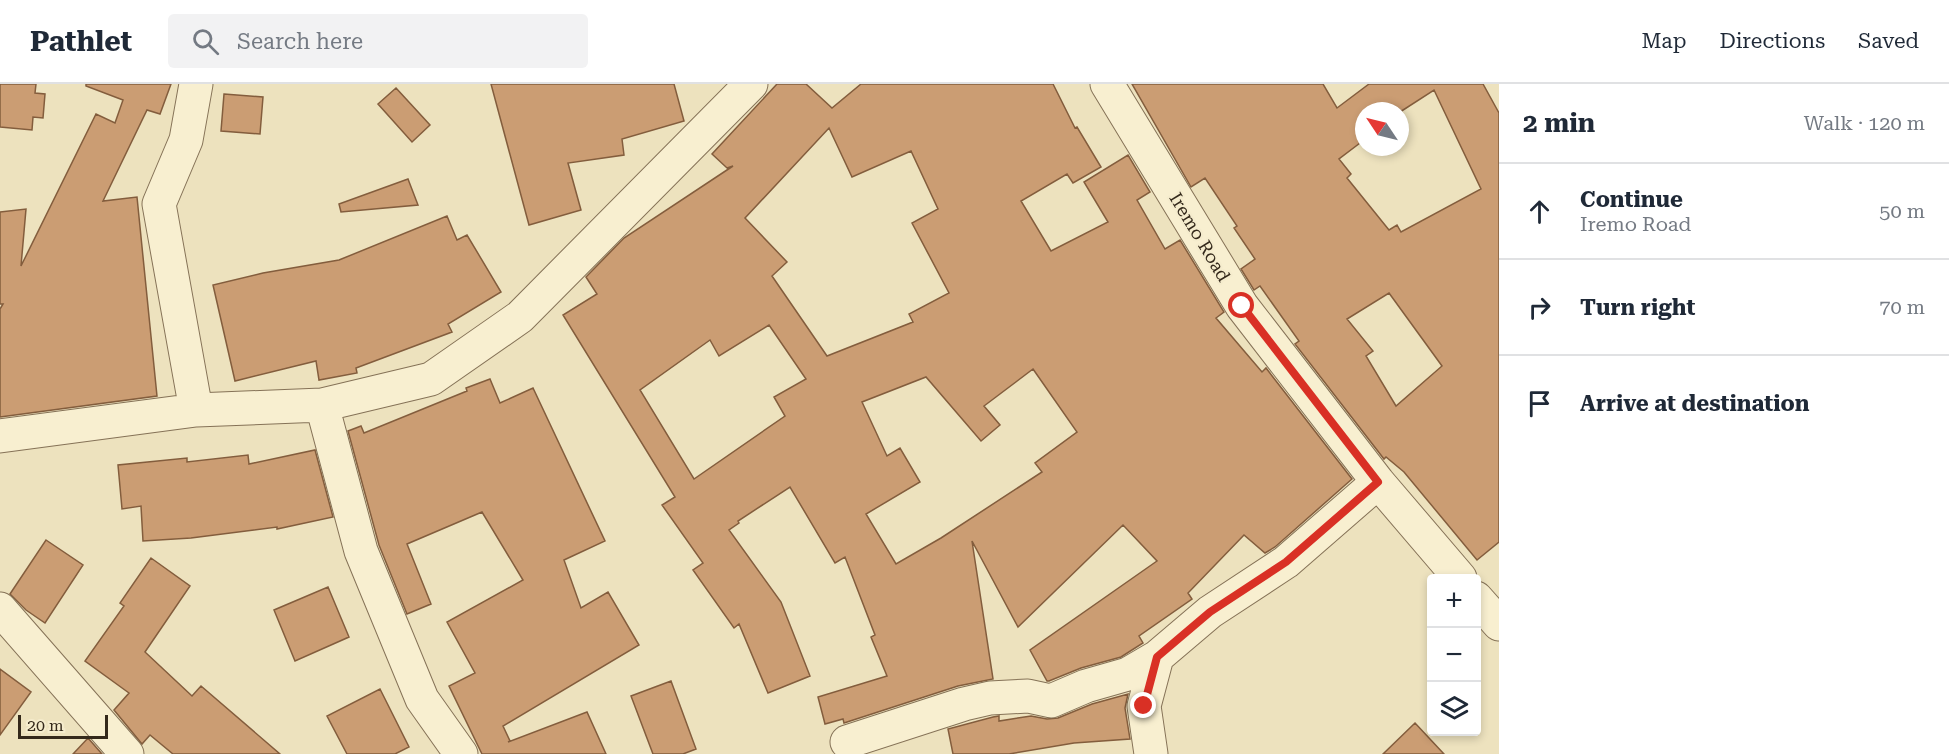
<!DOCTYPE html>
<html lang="en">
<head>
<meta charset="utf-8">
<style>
	body { margin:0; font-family:"Roboto Serif",serif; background:#f2f2f3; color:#1f2937 }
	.controls { position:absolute; right:18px; bottom:18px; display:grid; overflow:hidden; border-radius:6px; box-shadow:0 3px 9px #0003 }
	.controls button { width:54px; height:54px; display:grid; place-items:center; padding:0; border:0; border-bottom:2px solid #e0e1e3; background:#fff; color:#1f2937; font:30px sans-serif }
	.compass { position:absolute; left:1355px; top:18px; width:54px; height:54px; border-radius:50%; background:#fff; box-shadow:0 3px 9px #0003; rotate:305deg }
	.scale { position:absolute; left:18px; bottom:15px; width:90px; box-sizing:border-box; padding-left:6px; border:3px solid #34291b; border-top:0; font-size:16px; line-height:21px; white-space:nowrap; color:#34291b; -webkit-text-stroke:4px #f5eccd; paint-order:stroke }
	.stop { position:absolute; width:18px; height:18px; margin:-14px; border:4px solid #d93025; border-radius:50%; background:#fff }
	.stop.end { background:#d93025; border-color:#fff; box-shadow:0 2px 6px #0008 }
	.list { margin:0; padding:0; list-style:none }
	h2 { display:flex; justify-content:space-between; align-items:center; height:78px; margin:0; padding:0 24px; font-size:26px }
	h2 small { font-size:20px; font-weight:400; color:#747a83 }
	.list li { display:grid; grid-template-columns:39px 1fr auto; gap:18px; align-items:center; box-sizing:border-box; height:96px; padding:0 24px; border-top:2px solid #e0e1e3 }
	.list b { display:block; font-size:22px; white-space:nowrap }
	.list p { margin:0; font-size:20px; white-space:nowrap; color:#747a83 }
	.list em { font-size:20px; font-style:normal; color:#747a83 }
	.icon { flex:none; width:33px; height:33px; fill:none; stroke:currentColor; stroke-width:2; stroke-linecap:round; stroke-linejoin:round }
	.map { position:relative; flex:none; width:1499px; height:670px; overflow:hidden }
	header { display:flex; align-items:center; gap:36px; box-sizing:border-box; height:84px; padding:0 30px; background:#fff; border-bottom:2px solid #e0e1e3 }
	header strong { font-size:28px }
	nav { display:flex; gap:33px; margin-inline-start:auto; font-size:21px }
	.search { width:420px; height:54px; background:#f2f2f3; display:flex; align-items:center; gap:15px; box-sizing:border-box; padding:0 21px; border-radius:6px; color:#747a83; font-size:22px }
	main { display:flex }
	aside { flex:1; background:#fff }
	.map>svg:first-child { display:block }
	.building { fill:#cb9d73; stroke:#835d3d; stroke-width:1.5; fill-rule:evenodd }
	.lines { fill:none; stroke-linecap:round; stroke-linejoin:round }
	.minor-casing { stroke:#857257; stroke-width:35 }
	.minor { stroke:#f8efd0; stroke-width:33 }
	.route { stroke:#d93025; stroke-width:8 }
	.labels { text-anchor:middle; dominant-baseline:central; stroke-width:4.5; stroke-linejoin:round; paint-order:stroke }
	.street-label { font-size:18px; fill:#34291b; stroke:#f5eccd }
</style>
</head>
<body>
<header>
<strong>Pathlet</strong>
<div class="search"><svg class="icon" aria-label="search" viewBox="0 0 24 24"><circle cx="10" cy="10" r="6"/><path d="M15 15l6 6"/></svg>Search here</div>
<nav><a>Map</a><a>Directions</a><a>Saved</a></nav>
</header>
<main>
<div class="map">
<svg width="1499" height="670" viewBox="0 0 1499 670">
	<rect width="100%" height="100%" fill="#ede2be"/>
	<!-- building -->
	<path class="building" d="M 0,0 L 36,0 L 35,9 L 45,10 L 43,34 L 33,33 L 32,46 L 0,43 Z
		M 86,0 L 171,0 L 160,30 L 147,26 L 103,117 L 137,113 L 157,312 L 0,333 L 0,225 L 3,220 L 0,220 L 0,128 L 26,125 L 21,182 L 96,30 L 115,39 L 123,16 L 86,2 Z
		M 491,0 L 674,0 L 684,37 L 622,55 L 624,71 L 568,79 L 581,126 L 529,141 Z
		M 777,0 L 806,0 L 832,24 L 861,0 L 1053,0 L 1075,44 L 1077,43 L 1101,83 L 1073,99 L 1067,90 L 1021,117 L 1051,167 L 1108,138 L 1084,98 L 1128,71 L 1150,108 L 1137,116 L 1165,165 L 1180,156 L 1224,228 L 1216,234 L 1262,288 L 1266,284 L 1352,395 L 1275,463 L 1265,469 L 1244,451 L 1188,509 L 1192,515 L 1139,552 L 1143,559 L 1121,573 L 1081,584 L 1049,597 L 1047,597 L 1030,566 L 1157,477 L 1123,441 L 1018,543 L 972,457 L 993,595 L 958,602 L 844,639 L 843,635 L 825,640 L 818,613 L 887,592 L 871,553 L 875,551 L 845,473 L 835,479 L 790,403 L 738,437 L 739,439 L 729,446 L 781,518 L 810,592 L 768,609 L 739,540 L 734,544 L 693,486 L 703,479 L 662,421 L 675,413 L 563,231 L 597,210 L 586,193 L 624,154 L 733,82 L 727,84 L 712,70 ZM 829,44 L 852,93 L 911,67 L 938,125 L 912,139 L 949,209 L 909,230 L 913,238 L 827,272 L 772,192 L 787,178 L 745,134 ZM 769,241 L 806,295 L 774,313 L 785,332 L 694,395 L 640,306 L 710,256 L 719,272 ZM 1033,285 L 1077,348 L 1035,379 L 1042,388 L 941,454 L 896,480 L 866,430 L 920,398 L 900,364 L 887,372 L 862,318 L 926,293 L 981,357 L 1000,341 L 984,322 Z
		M 1132,0 L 1323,0 L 1337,24 L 1369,0 L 1483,0 L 1499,29 L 1499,458 L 1477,476 L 1404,388 L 1386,373 L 1384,375 L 1295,260 L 1299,257 L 1260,202 L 1254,206 L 1241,185 L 1255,175 L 1234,144 L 1237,142 L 1205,94 L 1191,103 ZM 1434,6 L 1481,105 L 1401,148 L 1397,141 L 1389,146 L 1347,94 L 1351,90 L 1339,75 L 1364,56 L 1364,27 L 1400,27 L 1400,28 ZM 1389,209 L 1442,282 L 1396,322 L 1366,272 L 1373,267 L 1347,235 Z
		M 396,4 L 430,41 L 412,58 L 378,20 Z
		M 224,10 L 263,13 L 260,50 L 221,47 Z
		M 408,95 L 418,121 L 341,128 L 339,120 Z
		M 447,132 L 457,156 L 467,151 L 501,208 L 448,240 L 452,248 L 356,284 L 357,289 L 319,296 L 316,277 L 235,297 L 213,201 L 263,189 L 339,176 Z
		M 490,295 L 500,319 L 533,304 L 605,457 L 564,476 L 581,524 L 608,508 L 639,561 L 503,642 L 510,657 L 508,658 L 587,628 L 606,670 L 482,670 L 449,602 L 475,589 L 447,538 L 523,496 L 482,428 L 407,460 L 431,520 L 407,530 L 379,461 L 348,347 L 361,342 L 364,349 L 467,307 L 466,304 Z
		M 315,366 L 333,433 L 277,445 L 277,443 L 191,454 L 143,457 L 141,422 L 122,425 L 118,381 L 187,374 L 187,378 L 248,371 L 249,380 Z
		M 46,456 L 83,481 L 45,539 L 26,526 L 10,510 Z
		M 151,474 L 190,502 L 145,568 L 192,612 L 201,602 L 280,670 L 173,670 L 150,651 L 142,660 L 114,626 L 129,609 L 85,577 L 124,522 L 120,519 Z
		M 328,503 L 349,553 L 295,577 L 274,526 Z
		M 0,585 L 31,608 L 0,651 Z
		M 671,597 L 696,665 L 683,670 L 653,670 L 631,612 Z
		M 380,605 L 409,663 L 395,670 L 347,670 L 327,632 Z
		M 1128,610 L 1125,624 L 1130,655 L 1074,659 L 1009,670 L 953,670 L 948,645 L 993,633 L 999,632 L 999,637 L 1031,632 L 1047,635 L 1058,634 L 1092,620 Z
		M 1415,639 L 1444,670 L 1383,670 Z
		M 88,654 L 102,670 L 73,670 Z"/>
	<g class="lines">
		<!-- minor casing -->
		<g class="minor-casing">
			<path id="minor" d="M 196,0 L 186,56 L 159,120 L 196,326
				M 1107,0 L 1242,222 L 1378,398 L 1460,494
				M 322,321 L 361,467 L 422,615 L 461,670
				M 0,352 L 196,326 L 322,321 L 431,295 L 520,233 L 751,0
				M 1476,514 L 1499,540
				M 0,525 L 127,670
				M 847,658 L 964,620 L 990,614 L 1028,612 L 1051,617 L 1086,602 L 1128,590 L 1157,573 L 1210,528 L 1286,478 L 1378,398
				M 1151,670 L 1144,622 L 1157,573"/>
		</g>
		<!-- minor -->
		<use href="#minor" class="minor"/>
	</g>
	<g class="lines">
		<!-- route -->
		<path class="route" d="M 1144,622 L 1157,573 L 1210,528 L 1286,478 L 1378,398 L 1242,222"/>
	</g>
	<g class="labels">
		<!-- street labels -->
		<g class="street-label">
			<text transform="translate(1200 153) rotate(59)">Iremo Road</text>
		</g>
	</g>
</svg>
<div class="controls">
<button>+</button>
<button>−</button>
<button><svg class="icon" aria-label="layers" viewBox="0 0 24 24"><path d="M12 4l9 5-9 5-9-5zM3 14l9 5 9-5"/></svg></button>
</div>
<svg class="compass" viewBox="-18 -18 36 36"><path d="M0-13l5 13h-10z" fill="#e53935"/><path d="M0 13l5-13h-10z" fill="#747a83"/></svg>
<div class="scale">20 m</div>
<div class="stop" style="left:1242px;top:222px"></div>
<div class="stop end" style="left:1144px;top:622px"></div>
</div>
<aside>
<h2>2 min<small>Walk · 120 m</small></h2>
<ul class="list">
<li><svg class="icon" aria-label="ahead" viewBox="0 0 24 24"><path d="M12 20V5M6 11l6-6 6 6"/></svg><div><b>Continue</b><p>Iremo Road</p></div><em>50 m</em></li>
<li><svg class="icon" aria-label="right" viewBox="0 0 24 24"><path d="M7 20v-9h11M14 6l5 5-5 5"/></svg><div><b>Turn right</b></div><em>70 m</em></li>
<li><svg class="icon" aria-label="arrive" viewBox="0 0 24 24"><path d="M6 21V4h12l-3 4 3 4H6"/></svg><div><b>Arrive at destination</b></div></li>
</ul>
</aside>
</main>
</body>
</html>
